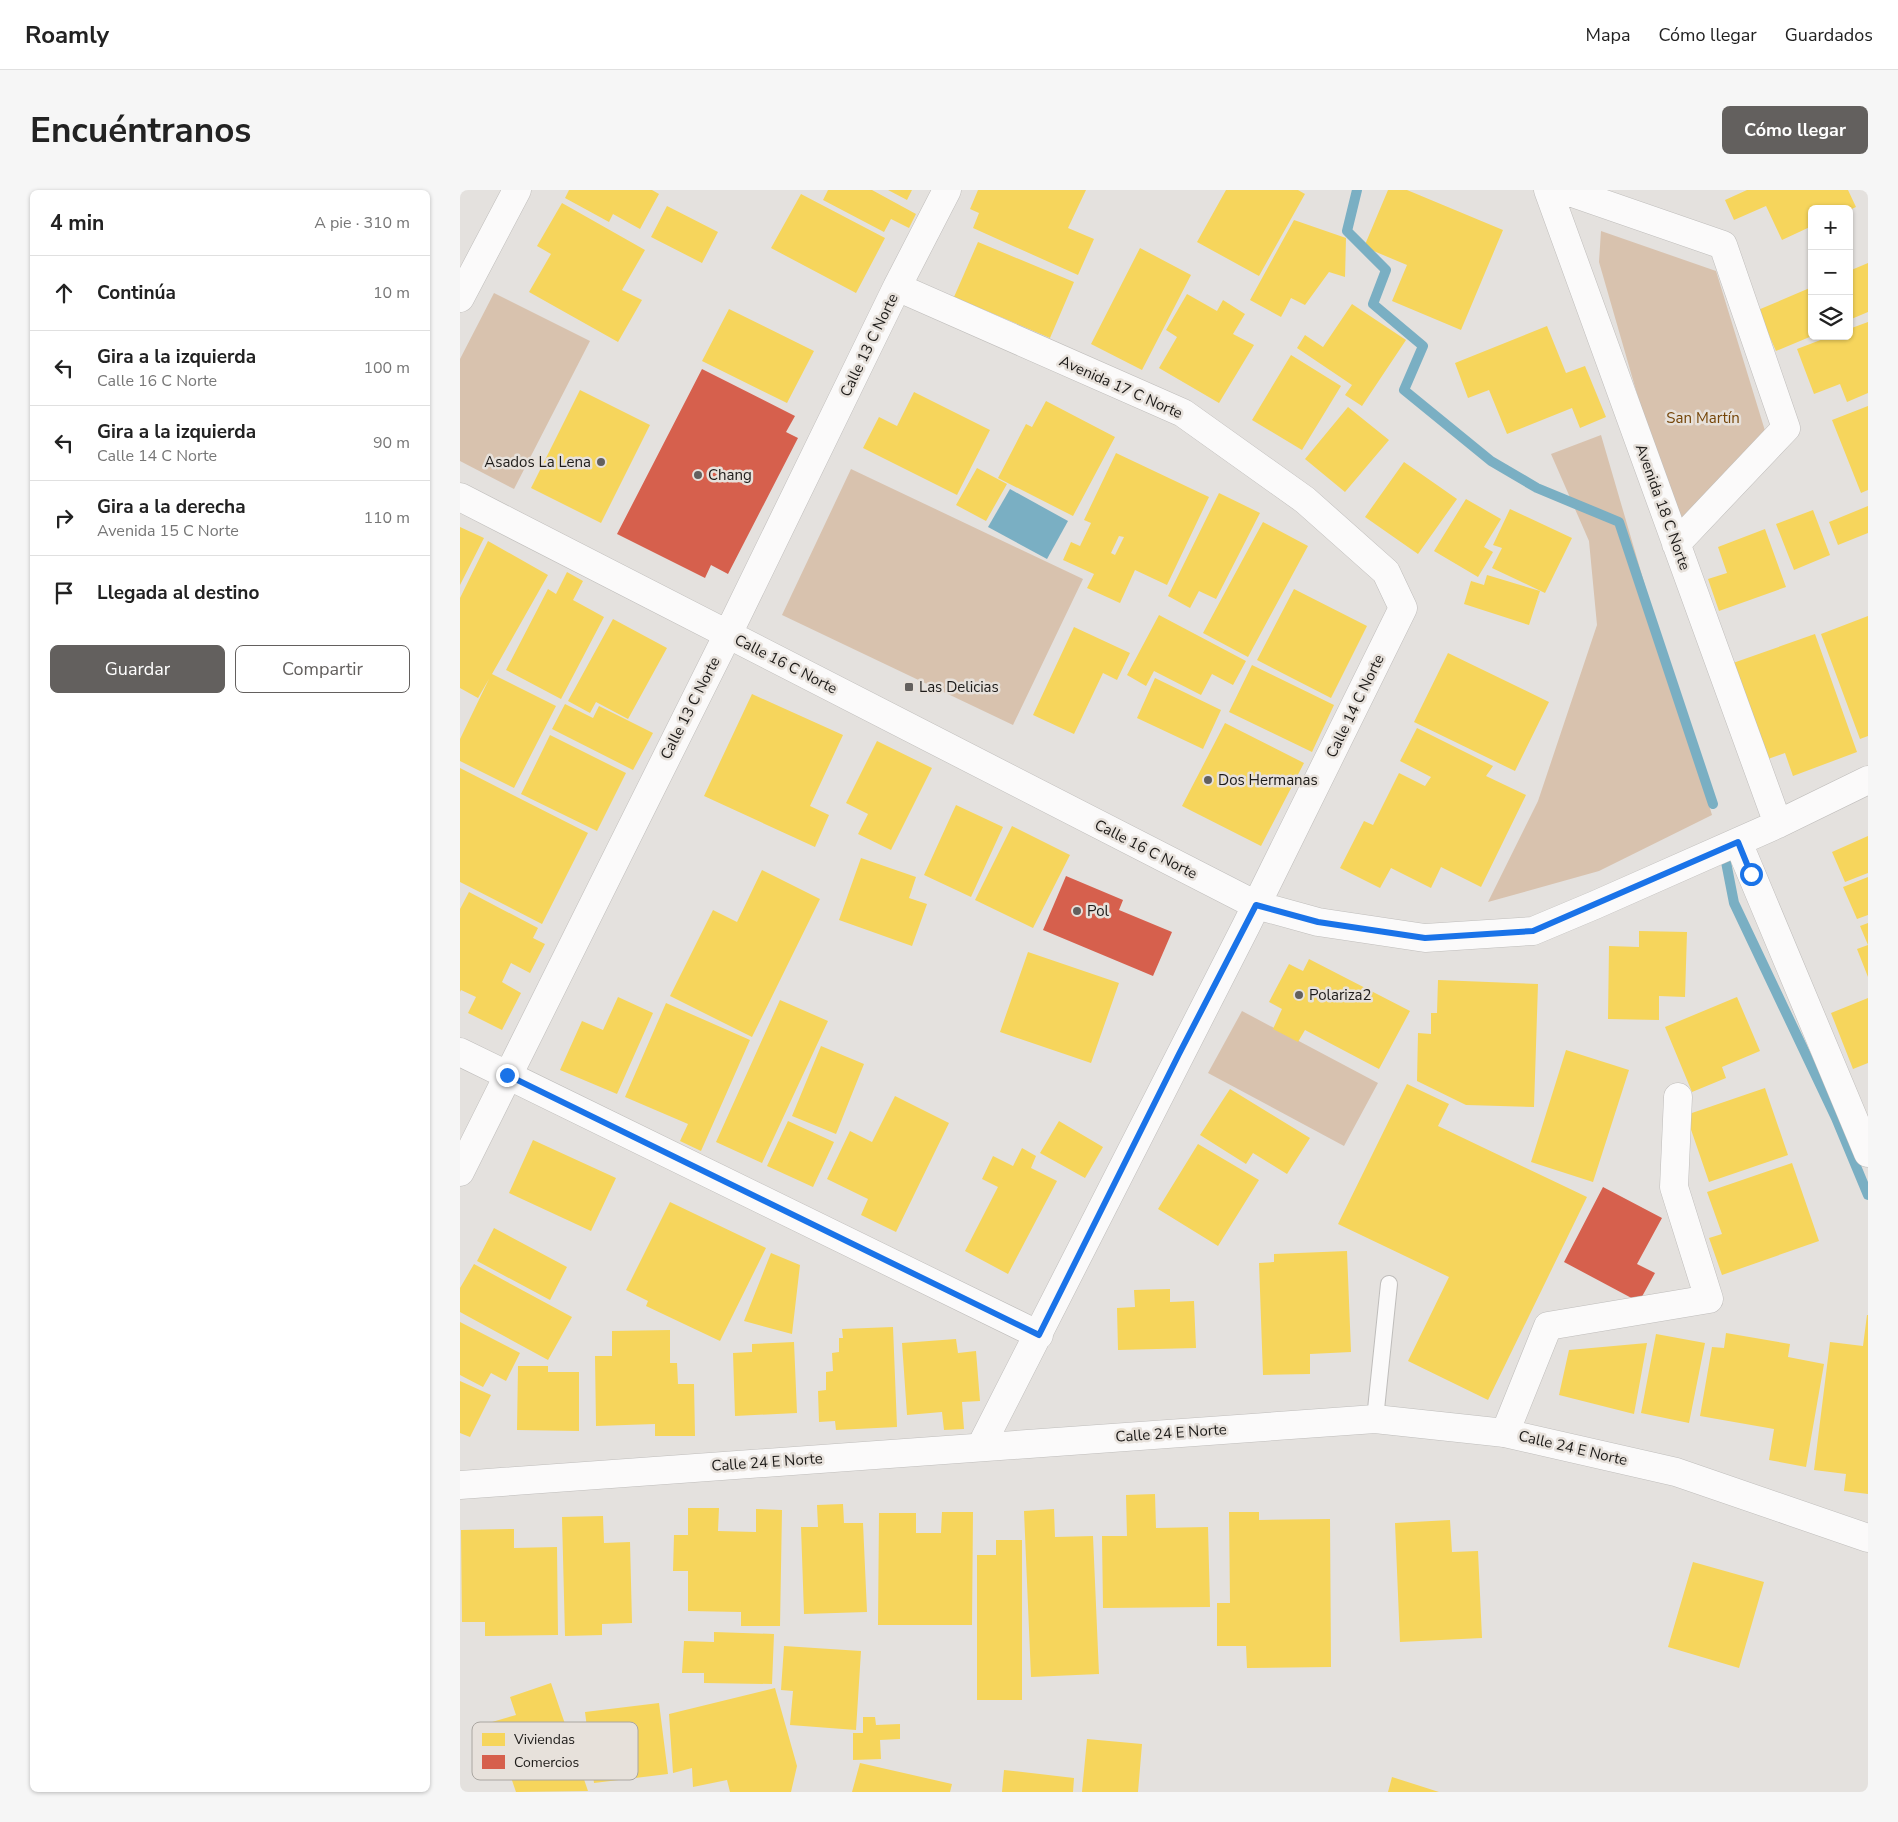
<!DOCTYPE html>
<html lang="es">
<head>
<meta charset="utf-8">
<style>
	body { margin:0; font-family:"Nunito Sans",sans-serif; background:#f6f6f6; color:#222 }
	.controls { position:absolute; right:15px; top:15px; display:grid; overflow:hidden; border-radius:8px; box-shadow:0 1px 4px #0004 }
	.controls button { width:45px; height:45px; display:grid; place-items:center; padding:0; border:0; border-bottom:1px solid #e0e0e0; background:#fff; color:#222; font:25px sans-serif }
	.stop { position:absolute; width:15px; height:15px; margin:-11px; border:4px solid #1a73e8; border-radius:50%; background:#fff }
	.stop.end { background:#1a73e8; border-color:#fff; box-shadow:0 1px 5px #0008 }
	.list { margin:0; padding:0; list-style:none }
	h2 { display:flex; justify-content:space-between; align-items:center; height:65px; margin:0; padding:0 20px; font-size:21px }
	h2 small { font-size:16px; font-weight:400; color:#767676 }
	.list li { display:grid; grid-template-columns:32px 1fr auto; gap:15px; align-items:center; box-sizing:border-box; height:75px; padding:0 20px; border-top:1px solid #e0e0e0 }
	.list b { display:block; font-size:19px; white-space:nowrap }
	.list p { margin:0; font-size:16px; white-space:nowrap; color:#767676 }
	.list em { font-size:16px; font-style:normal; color:#767676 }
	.actions { display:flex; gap:10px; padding:15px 20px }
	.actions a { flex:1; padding:11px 0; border:1px solid #63605e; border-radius:8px; text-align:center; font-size:18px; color:#63605e }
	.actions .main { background:#63605e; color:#fff }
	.icon { flex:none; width:28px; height:28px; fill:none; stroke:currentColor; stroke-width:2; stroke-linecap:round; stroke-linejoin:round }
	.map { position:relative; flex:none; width:1408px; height:1602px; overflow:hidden; border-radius:8px }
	header { display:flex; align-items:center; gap:30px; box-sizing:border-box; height:70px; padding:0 25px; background:#fff; border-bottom:1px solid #e0e0e0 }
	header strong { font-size:24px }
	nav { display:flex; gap:28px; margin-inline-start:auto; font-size:18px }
	.intro { display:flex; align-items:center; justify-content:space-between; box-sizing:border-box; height:120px; padding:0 30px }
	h1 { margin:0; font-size:35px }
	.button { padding:12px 22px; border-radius:8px; background:#63605e; color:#fff; font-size:18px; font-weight:700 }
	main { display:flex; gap:30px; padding:0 30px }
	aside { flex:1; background:#fff; border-radius:8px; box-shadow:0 1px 4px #0004 }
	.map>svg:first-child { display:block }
	.green { fill:#d8c2ae }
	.water { fill:#7aafc3 }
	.homes { fill:#f6d55c; fill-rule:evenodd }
	.shops { fill:#d6604d }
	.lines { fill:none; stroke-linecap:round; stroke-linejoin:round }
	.stream { stroke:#7aafc3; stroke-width:10 }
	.lane-casing { stroke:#bfbdbb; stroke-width:18 }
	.street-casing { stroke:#bfbdbb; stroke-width:29 }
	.secondary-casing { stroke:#bfbdbb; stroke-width:29 }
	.lane { stroke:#fbfafa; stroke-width:16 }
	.street { stroke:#fbfafa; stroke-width:28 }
	.secondary { stroke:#fbfafa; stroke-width:28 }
	.route { stroke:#1a73e8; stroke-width:6 }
	.poi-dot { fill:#63605e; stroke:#e7e1db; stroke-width:2 }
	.labels { text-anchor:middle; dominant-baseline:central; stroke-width:5; stroke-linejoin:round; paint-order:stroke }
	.street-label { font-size:15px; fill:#1d1b19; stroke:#e7e1db }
	.park-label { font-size:15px; fill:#744407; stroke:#e7e1db }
	.poi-label { font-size:15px; fill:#1d1b19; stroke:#e7e1db; text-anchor:start }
	.key { fill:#e7e1db; stroke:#aaa6a1; stroke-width:1 }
	.key-label { font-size:14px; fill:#1d1b19 }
</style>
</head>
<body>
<header>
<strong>Roamly</strong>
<nav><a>Mapa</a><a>Cómo llegar</a><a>Guardados</a></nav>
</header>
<div class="intro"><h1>Encuéntranos</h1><a class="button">Cómo llegar</a></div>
<main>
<aside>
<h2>4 min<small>A pie · 310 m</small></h2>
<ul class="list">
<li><svg class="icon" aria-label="ahead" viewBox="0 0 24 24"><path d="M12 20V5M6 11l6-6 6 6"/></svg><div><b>Continúa</b></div><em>10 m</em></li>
<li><svg class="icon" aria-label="left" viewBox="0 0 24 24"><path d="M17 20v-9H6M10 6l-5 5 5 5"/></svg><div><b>Gira a la izquierda</b><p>Calle 16 C Norte</p></div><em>100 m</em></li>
<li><svg class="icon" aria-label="left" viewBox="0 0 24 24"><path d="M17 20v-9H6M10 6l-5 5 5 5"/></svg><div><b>Gira a la izquierda</b><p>Calle 14 C Norte</p></div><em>90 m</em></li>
<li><svg class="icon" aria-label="right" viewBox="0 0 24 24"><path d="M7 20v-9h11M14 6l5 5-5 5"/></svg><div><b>Gira a la derecha</b><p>Avenida 15 C Norte</p></div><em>110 m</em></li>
<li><svg class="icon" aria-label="arrive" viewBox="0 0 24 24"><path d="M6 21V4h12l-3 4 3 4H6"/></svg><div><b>Llegada al destino</b></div></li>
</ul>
<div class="actions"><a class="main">Guardar</a><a>Compartir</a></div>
</aside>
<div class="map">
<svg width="1408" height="1602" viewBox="0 0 1408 1602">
	<rect width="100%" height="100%" fill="#e4e1de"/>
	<!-- green -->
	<path class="green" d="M 1141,41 L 1256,81 L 1306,244 L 1216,339 L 1139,72 Z
		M 34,103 L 130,151 L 54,299 L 0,271 L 0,169 Z
		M 1141,245 L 1252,625 L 1139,681 L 1028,712 L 1078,611 L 1137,435 L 1129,351 L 1091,264 Z
		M 391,279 L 623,389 L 553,535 L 322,425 Z
		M 782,821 L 918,893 L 884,956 L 748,883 Z"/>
	<!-- water -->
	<path class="water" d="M 550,299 L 608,331 L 587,369 L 528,337 Z"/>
	<!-- homes -->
	<path class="homes" d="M 109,0 L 192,0 L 199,4 L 180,39 L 153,24 L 149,32 L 105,8 Z
		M 368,0 L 412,0 L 456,24 L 449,38 L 431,29 L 424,42 L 363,10 Z
		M 428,0 L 452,0 L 447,10 Z
		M 518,0 L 626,0 L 608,38 L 634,49 L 618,85 L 513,38 L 519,23 L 510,19 Z
		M 766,0 L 838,0 L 845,4 L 799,86 L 737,52 Z
		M 928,0 L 947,0 L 1043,40 L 1001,140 L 932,111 L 947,75 L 904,57 Z
		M 1287,0 L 1388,0 L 1396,17 L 1389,20 L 1352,19 L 1352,36 L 1322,50 L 1306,16 L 1274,30 L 1265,10 Z
		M 341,4 L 425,48 L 396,103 L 311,58 Z
		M 102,13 L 185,60 L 162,100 L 182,110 L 158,152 L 69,102 L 91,64 L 77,56 Z
		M 207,16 L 258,42 L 242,73 L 191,47 Z
		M 834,30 L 886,48 L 885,87 L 869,82 L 845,115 L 831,108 L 821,127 L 790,110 Z
		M 518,52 L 614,92 L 590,148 L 494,107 Z
		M 680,58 L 731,85 L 682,180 L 631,154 Z
		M 1408,73 L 1408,122 L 1389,130 L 1389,81 Z
		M 1352,97 L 1352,146 L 1316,161 L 1298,120 Z
		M 727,104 L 757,121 L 763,110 L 785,124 L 773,144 L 794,155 L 759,213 L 699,178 L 717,147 L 706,140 Z
		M 892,114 L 946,150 L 902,216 L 885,205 L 892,195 L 837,158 L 845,145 L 863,157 Z
		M 269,119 L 354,161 L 327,213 L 242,171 Z
		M 1408,132 L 1408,203 L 1387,212 L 1380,194 L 1354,204 L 1337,159 L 1371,146 L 1389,146 L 1389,139 Z
		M 1087,136 L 1106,183 L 1125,176 L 1146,227 L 1120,238 L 1112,218 L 1047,244 L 1029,200 L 1008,208 L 995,173 Z
		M 831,165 L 881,196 L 842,260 L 792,230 Z
		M 120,200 L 190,235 L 141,333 L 71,298 Z
		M 454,202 L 530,240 L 497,305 L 403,258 L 419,227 L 437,236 Z
		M 586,211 L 655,247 L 613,326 L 538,288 L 566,234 L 572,237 Z
		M 1408,216 L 1408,300 L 1401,303 L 1372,230 Z
		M 888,217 L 929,250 L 885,302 L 845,269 Z
		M 656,263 L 749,307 L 707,395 L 675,380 L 660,413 L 627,398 L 634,384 L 603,370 L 611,352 L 620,356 L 631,333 L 624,330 ZM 659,346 L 664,347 L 655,365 L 651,363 Z
		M 944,272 L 997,309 L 958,364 L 905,327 Z
		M 517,278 L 547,294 L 526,331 L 496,315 Z
		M 759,303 L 800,323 L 756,409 L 739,401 L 730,418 L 708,406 Z
		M 1006,309 L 1041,329 L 1024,357 L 1033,362 L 1018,387 L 974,361 Z
		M 1408,316 L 1408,343 L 1378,355 L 1369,332 Z
		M 1050,319 L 1112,348 L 1085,403 L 1032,378 L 1042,358 L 1033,355 Z
		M 1353,320 L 1370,365 L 1334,380 L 1316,334 Z
		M 803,332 L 848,356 L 788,467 L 743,443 Z
		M 0,337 L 24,348 L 0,395 Z
		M 1305,339 L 1326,397 L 1259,421 L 1248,389 L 1267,383 L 1258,357 Z
		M 28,351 L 88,385 L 32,484 L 96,516 L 54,598 L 0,571 L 0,549 L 29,489 L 18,508 L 0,498 L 0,408 Z
		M 107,382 L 123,391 L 113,410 L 144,427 L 101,509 L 46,480 L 88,399 L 96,404 Z
		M 1027,385 L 1080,401 L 1069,435 L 1004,414 L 1011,391 L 1024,395 Z
		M 834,399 L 907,436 L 871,508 L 797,470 Z
		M 699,425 L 786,471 L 773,495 L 752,484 L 741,505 L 694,481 L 686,496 L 667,485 Z
		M 1408,426 L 1408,546 L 1400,549 L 1361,444 Z
		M 153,429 L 207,458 L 168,529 L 136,512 L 130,523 L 108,511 Z
		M 614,437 L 670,463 L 657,490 L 643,483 L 614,544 L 573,525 Z
		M 1355,444 L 1397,562 L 1333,586 L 1325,563 L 1308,569 L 1273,473 Z
		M 988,463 L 1089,512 L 1055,581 L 954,532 Z
		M 792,475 L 874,515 L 852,562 L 769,522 Z
		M 695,488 L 761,520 L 743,559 L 677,528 Z
		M 292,504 L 383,545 L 350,616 L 369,625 L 355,657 L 244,606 Z
		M 105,514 L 133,528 L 139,516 L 193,543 L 173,580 L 92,539 Z
		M 765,533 L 844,573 L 801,656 L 722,616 Z
		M 957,538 L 1033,576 L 1026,586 L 1066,605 L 1021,697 L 981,677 L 971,698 L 931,678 L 920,698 L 880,678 L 904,631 L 913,635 L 939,583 L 965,596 L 971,587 L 940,571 Z
		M 90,545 L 166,583 L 137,641 L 61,604 Z
		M 417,551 L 472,578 L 431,660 L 398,644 L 408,624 L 386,613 Z
		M 0,578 L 128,643 L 82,734 L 0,692 Z
		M 496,615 L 543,637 L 511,707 L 464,685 Z
		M 552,636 L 610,665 L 573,738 L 515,710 Z
		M 1408,646 L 1408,683 L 1385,692 L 1372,662 Z
		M 401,668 L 456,687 L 449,708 L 467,714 L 452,756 L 379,730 Z
		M 302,680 L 360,709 L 292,847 L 210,806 L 253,720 L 277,732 Z
		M 1408,687 L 1408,725 L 1397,729 L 1383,697 Z
		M 9,702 L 78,738 L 73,748 L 85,754 L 70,783 L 51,773 L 42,792 L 61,803 L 42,840 L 8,823 L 16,807 L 1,800 L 0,802 L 0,719 Z
		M 1408,733 L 1408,755 L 1400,736 Z
		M 1179,741 L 1227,742 L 1225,807 L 1199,806 L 1199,830 L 1148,829 L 1149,756 L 1179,757 Z
		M 1408,755 L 1408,787 L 1397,759 Z
		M 568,762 L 659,793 L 631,873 L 540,842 Z
		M 849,769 L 950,821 L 919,879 L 845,840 L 838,852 L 813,839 L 822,819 L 809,812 L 829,774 L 843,781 Z
		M 978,790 L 1078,794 L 1074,917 L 1006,915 L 957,891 L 958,843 L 971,844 L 971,823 L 977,823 Z
		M 158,807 L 193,823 L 157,904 L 100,880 L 122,831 L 143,840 Z
		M 1277,807 L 1300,861 L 1262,877 L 1266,888 L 1232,902 L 1205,837 Z
		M 1408,808 L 1408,873 L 1393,879 L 1371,823 Z
		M 320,810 L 368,831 L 302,973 L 256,952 Z
		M 206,813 L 290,850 L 241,961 L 220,951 L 228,934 L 165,907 Z
		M 361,856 L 404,874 L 376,944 L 332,926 Z
		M 1106,860 L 1169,880 L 1133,992 L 1071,972 Z
		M 947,894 L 989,914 L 978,936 L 1127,1007 L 1028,1210 L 948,1171 L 989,1087 L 878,1034 Z
		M 1305,898 L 1328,965 L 1249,992 L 1226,925 Z
		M 770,899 L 850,948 L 827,984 L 793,963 L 786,974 L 740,945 Z
		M 435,906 L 489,933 L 436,1042 L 401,1025 L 408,1009 L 367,989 L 390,941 L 412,952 Z
		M 328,931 L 374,952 L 353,997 L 307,976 Z
		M 599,931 L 643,957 L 625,988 L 580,963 Z
		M 73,950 L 156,988 L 131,1041 L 49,1003 Z
		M 738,954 L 799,990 L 758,1056 L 698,1019 Z
		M 562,958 L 576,966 L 571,978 L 597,991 L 548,1084 L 505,1061 L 538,997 L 522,989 L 533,966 L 553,976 Z
		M 1332,973 L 1359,1051 L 1262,1085 L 1249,1048 L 1262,1044 L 1247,1002 Z
		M 210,1012 L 306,1058 L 260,1151 L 186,1116 L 188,1111 L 166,1100 Z
		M 34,1038 L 107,1077 L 90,1110 L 17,1071 Z
		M 887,1061 L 891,1162 L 850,1164 L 850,1184 L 803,1185 L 799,1073 L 814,1072 L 814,1064 Z
		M 311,1063 L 340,1075 L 332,1144 L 284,1131 Z
		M 14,1074 L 112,1127 L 88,1170 L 0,1122 L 0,1098 Z
		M 710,1099 L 710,1112 L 734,1111 L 736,1158 L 658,1160 L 657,1118 L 675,1117 L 674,1100 Z
		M 1407,1125 L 1408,1125 L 1408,1304 L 1384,1301 L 1386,1284 L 1354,1280 L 1370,1152 L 1403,1156 Z
		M 0,1132 L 60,1163 L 46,1191 L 31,1183 L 23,1197 L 0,1185 Z
		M 433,1137 L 437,1237 L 376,1240 L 375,1231 L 359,1232 L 358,1201 L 366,1200 L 366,1182 L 373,1181 L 372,1163 L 379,1162 L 379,1148 L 383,1148 L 382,1139 Z
		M 210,1140 L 210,1173 L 217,1173 L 218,1194 L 234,1194 L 235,1246 L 195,1246 L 195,1234 L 136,1236 L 135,1166 L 152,1166 L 152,1141 Z
		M 1266,1143 L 1330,1154 L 1328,1167 L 1364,1174 L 1346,1277 L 1309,1270 L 1314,1239 L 1240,1226 L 1252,1157 L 1264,1158 Z
		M 1196,1144 L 1245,1153 L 1229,1233 L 1181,1223 Z
		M 496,1149 L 498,1163 L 516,1161 L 520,1211 L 502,1212 L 504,1239 L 484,1240 L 482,1222 L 447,1225 L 442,1153 Z
		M 334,1152 L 337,1223 L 275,1226 L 273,1163 L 292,1162 L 292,1154 Z
		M 1187,1153 L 1174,1224 L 1099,1205 L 1109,1160 Z
		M 58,1176 L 88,1176 L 88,1182 L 119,1182 L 119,1241 L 57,1240 Z
		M 0,1191 L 31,1205 L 10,1247 L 0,1243 Z
		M 695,1304 L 696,1338 L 748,1337 L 750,1417 L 643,1418 L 642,1346 L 667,1346 L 666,1305 Z
		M 383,1314 L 384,1333 L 403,1333 L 407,1422 L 344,1424 L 341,1337 L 358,1337 L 357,1315 Z
		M 228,1318 L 259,1318 L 258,1341 L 296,1342 L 296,1319 L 322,1320 L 320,1436 L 281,1436 L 281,1422 L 228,1421 L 228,1381 L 213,1381 L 214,1345 L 228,1345 Z
		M 594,1319 L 595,1347 L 633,1346 L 639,1484 L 571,1487 L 564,1321 Z
		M 482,1322 L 513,1322 L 512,1435 L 418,1435 L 419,1323 L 456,1323 L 456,1343 L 481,1343 Z
		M 769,1322 L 799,1322 L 799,1330 L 870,1329 L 871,1477 L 787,1478 L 786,1456 L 757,1456 L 757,1413 L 770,1413 Z
		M 143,1326 L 144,1353 L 170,1352 L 172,1433 L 142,1434 L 142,1445 L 105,1446 L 102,1327 Z
		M 990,1330 L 992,1362 L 1018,1361 L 1022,1448 L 940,1452 L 935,1333 Z
		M 54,1339 L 54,1358 L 97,1357 L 98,1445 L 25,1446 L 25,1432 L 2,1432 L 1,1340 Z
		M 536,1350 L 562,1350 L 562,1510 L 517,1510 L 517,1365 L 536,1365 Z
		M 1233,1372 L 1304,1392 L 1279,1478 L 1208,1457 Z
		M 254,1442 L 314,1444 L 312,1494 L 244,1493 L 244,1483 L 222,1483 L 224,1451 L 254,1452 Z
		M 324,1456 L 401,1461 L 396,1540 L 330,1535 L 333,1501 L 321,1500 Z
		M 91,1493 L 128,1601 L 56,1602 L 32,1532 L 56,1525 L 50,1507 Z
		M 315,1498 L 337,1576 L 331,1602 L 270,1602 L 267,1590 L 233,1597 L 232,1578 L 213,1583 L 209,1524 Z
		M 199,1513 L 208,1584 L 134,1593 L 125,1522 Z
		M 403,1527 L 415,1527 L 416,1535 L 440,1534 L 440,1549 L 420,1550 L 421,1569 L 393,1570 L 393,1543 L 403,1543 Z
		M 627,1549 L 682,1554 L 678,1602 L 622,1602 Z
		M 400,1573 L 492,1594 L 490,1602 L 392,1602 Z
		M 544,1580 L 614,1588 L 613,1602 L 542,1602 Z
		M 932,1587 L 979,1602 L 928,1602 Z"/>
	<!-- shops -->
	<path class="shops" d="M 242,179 L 335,226 L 326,242 L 338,248 L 268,384 L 251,375 L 245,388 L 157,344 Z
		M 606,686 L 663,710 L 659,720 L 712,742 L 693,786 L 583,740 Z
		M 1143,997 L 1202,1028 L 1177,1074 L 1195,1083 L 1179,1112 L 1104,1072 Z"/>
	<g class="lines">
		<!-- stream -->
		<path class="stream" d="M 897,0 L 887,41 L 926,80 L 913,114 L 963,156 L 944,200 L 1031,271 L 1077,298 L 1159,332 L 1253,614
			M 1266,672 L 1274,713 L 1376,928 L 1408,1005"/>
		<!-- lane casing -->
		<g class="lane-casing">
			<path id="lane" d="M 915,1229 L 929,1094"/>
		</g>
		<!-- street casing -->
		<g class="street-casing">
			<path id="street" d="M 1088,0 L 1318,634
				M 1104,0 L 1263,55 L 1326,238 L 1216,354
				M 437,97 L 723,223 L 845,310 L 926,382 L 943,418 L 786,736 L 521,1256
				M 0,108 L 57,0
				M 0,307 L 796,715 L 858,732 L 965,748 L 1073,741 L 1135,715 L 1318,634 L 1408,590
				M 1278,652 L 1408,963
				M 0,862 L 579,1145
				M 0,982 L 268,444 L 437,97 L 487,0
				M 1045,1243 L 1088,1136 L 1249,1109 L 1214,997 L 1218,907"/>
		</g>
		<!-- secondary casing -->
		<g class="secondary-casing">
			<path id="secondary" d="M 0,1295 L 915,1229 L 1045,1243 L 1216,1282 L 1408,1348"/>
		</g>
		<!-- lane -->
		<use href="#lane" class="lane"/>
		<!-- street -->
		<use href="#street" class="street"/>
		<!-- secondary -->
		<use href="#secondary" class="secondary"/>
	</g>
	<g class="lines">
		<!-- route -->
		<path class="route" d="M 47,885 L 579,1145 L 719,864 L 796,715 L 858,732 L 965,748 L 1073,741 L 1278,652 L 1291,684"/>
	</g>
	<!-- markers -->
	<g class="poi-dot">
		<circle cx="141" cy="272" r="5"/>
		<circle cx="238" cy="285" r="5"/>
		<rect x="444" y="492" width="10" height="10" rx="2.5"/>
		<circle cx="748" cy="590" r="5"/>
		<circle cx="617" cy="721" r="5"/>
		<circle cx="839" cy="805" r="5"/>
	</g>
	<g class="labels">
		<!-- street labels -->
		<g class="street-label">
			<text transform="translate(409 155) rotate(-64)">Calle 13 C Norte</text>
			<text transform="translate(661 197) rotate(24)">Avenida 17 C Norte</text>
			<text transform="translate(1203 317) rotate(70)">Avenida 18 C Norte</text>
			<text transform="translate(326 474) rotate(27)">Calle 16 C Norte</text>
			<text transform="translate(895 516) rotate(-64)">Calle 14 C Norte</text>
			<text transform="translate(230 518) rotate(-63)">Calle 13 C Norte</text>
			<text transform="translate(686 659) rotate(27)">Calle 16 C Norte</text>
			<text transform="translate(711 1243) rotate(-4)">Calle 24 E Norte</text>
			<text transform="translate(1113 1258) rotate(13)">Calle 24 E Norte</text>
			<text transform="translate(307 1272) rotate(-4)">Calle 24 E Norte</text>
		</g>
		<!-- park labels -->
		<g class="park-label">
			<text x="1243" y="228">San Martín</text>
		</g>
		<!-- poi labels -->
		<g class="poi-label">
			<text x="131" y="272" text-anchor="end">Asados La Lena</text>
			<text x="248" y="285">Chang</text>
			<text x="459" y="497">Las Delicias</text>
			<text x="758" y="590">Dos Hermanas</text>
			<text x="627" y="721">Pol</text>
			<text x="849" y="805">Polariza2</text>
		</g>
	</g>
	<!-- legend -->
	<rect x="12" y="1532" width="166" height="58" rx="8" class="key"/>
	<rect x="22" y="1543" width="23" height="13" fill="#f6d55c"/>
	<rect x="22" y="1565" width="23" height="14" fill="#d6604d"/>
	<g class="key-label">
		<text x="54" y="1554">Viviendas</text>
		<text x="54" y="1577">Comercios</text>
	</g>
</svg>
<div class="controls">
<button>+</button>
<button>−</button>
<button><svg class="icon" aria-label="layers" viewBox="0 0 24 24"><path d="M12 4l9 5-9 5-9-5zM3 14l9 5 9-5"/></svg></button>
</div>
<div class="stop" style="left:1291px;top:684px"></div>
<div class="stop end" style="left:47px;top:885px"></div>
</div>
</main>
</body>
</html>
